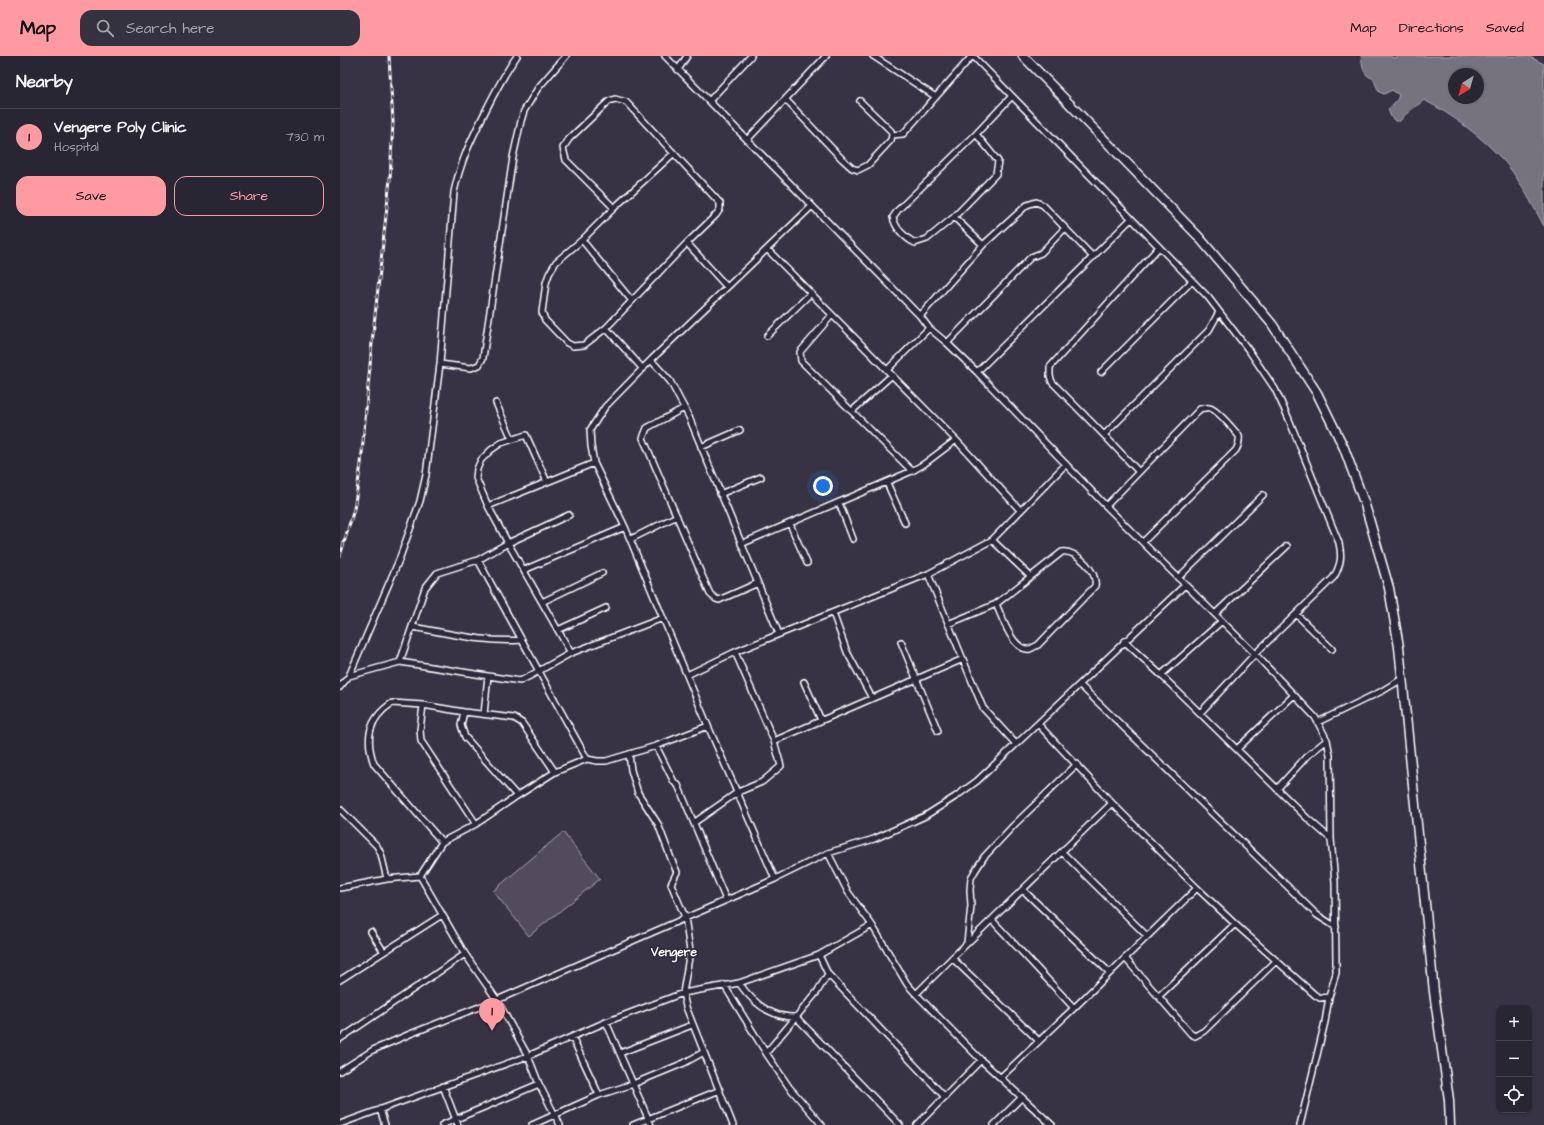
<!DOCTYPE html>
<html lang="en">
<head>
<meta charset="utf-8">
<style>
	body { margin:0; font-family:"Architects Daughter",sans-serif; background:#353240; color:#f1f3f6 }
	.controls { position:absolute; right:12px; bottom:12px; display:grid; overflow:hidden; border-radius:8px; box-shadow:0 1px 3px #0004 }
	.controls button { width:36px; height:36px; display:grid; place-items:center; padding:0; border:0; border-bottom:1px solid #45434f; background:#292634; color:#f1f3f6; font:20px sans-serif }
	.compass { position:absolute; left:1108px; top:12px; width:36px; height:36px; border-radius:50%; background:#292634; box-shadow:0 1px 3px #0004; rotate:217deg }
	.you { position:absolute; left:483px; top:430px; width:14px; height:14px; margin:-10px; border:3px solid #fff; border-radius:50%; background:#1a73e8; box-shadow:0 0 0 6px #1a73e833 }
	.badge { display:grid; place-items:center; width:26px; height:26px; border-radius:50%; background:#ff9aa2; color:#111; font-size:13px; font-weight:700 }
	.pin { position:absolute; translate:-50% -33px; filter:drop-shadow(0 1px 2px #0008) }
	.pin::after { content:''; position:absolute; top:21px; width:14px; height:12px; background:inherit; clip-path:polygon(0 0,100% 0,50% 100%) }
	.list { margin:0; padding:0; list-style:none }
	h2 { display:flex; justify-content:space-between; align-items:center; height:52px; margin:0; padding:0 16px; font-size:17px }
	h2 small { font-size:13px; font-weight:400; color:#a5a5ac }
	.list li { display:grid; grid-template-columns:26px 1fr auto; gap:12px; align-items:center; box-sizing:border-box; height:56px; padding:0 16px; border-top:1px solid #45434f }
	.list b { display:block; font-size:15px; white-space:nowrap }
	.list p { margin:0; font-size:13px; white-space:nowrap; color:#a5a5ac }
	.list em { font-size:13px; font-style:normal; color:#a5a5ac }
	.actions { display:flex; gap:8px; padding:12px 16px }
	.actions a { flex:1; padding:9px 0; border:1px solid #ff9aa2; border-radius:12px; text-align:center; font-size:14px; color:#ff9aa2 }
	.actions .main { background:#ff9aa2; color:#111 }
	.icon { flex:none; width:22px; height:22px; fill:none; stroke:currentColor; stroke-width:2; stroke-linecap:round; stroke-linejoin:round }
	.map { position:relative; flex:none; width:1204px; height:1069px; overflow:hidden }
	header { display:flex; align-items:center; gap:24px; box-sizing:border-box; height:56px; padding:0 20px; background:#ff9aa2; color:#111 }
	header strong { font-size:19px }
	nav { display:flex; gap:22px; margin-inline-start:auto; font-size:14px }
	.search { width:280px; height:36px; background:#353240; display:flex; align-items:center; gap:10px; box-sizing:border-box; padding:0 14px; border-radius:12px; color:#a5a5ac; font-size:15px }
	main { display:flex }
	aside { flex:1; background:#292634 }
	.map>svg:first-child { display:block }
	.green { fill:#514c5c; stroke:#a8a6ae }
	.water { fill:#76737f; stroke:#adabb2; fill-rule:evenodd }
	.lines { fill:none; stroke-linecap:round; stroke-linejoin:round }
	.street-casing { stroke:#fff; stroke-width:8 }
	.primary-casing { stroke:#fff; stroke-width:11 }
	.street { stroke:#2f2a3d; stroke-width:5 }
	.primary { stroke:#2f2a3d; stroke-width:8 }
	.rail-casing { stroke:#fff; stroke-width:3 }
	.rail { stroke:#2f2a3d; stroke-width:1.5; stroke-dasharray:4.5; stroke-linecap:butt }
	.labels { text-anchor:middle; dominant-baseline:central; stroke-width:3.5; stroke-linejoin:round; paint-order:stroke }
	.neighbourhood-label { font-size:12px; font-weight:bold; fill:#fff; stroke:#2f2a3d }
</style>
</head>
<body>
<header>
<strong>Map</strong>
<div class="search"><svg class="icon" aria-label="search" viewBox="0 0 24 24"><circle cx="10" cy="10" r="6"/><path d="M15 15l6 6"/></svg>Search here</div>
<nav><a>Map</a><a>Directions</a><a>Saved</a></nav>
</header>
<main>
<aside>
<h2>Nearby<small></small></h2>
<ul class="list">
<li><span class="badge">1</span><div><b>Vengere Poly Clinic</b><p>Hospital</p></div><em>730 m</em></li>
</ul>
<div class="actions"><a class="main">Save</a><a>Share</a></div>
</aside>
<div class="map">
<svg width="1204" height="1069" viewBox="0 0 1204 1069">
	<rect width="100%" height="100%" fill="#373345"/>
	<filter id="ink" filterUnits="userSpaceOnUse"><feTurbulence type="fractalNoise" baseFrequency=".025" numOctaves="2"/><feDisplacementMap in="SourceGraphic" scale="8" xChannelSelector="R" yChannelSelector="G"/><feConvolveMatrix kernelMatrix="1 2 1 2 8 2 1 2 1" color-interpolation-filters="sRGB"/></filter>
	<g filter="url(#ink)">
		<!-- green -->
		<path class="green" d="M 223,776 L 260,823 L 189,880 L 153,835 Z"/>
		<!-- water -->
		<path class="water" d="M 1021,0 L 1049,0 L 1056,2 L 1057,0 L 1188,0 L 1204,8 L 1204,170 C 1193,150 1179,122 1164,105 C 1142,81 1113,59 1084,44 C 1076,51 1066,56 1060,65 L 1055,65 L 1051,61 L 1048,53 L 1057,44 L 1059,39 L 1052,34 L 1044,38 L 1039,36 L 1033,22 C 1022,20 1023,9 1021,0 ZM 1114,18 L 1138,18 L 1138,42 L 1114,42 Z"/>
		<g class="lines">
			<!-- street casing -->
			<g class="street-casing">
				<path id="street" d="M 325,0 L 580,260 L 589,272 L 607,287 L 637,316 L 766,450 L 915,598 L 975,661 L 987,684 L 990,699 L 991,783 L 995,826 L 996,905 L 996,917 L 989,941 L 985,966 L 960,1069
					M 533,0 L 596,41
					M 633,0 L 868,241 L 910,296 L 935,333 L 948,361 L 999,487 C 1002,501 1001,508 994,521 L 915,598 L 860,657
					M 338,14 L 347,0
					M 446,44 L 502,103 L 512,112 L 518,114 L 528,109 L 551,84 L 552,79 L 551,75 L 520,45
					M 369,45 L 411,0
					M 636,78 L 658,105 L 656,118 L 614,161 L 587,183 L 575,187 C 565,182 555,172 553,161 L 558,154 L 636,78 L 672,40
					M 552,79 L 563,78 L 632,0
					M 407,84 L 486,0
					M 274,152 L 333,98
					M 614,161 L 643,189
					M 242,184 L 292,245
					M 347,187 L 387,231
					M 427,193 L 616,384 L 680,454
					M 492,259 L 460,296 L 461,305 L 572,415 L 584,408 L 616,384
					M 580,260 L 643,189 L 687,149 L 696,146 L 703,149 L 753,201
					M 266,272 L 244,289 L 233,290 L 227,287 L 205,264 L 202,256 L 206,227 L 209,218 L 216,206 L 242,184 L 274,152 L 226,104 L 223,92 L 229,83 L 269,45 L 275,43 L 286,46 L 380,147 L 380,153 L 376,159 L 347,187 L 266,272 L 303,313
					M 427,280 L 471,237
					M 607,287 L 691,201 L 701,197 L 725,172
					M 311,304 L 330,325 L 349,361 L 439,578
					M 100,308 L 131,312 L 139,309 L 143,302 L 173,101 L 181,65 L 184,55 L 198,32 L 226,0
					M 547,314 L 589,272
					M 637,316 L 791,163
					M 761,316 L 852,225
					M 156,347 L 172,383
					M 344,352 L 307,372 L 303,382 L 370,538 L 376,543 L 379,544 L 418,527
					M 512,355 L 552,319
					M 764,379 L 869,274 L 879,256
					M 361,391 L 400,374
					M 799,416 L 764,379 L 712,326 L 710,320 L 710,311 L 819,191
					M 207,426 L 186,379 L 161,387 L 151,394 L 141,404 L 137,413 L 136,422 L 148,450 L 168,487 L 229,459
					M 547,427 L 565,467
					M 380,438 L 421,421
					M 499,447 L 513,483
					M 148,450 L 254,407
					M 766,450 L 860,353 C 864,352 867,351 870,352 C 879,355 892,372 899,380 C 900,386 899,389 896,394 L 803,486
					M 450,468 L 467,507
					M 291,483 L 337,460
					M 652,484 L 690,520
					M 168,487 L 231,597 L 188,621 L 180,625 L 60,606 L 85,532 L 97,517 L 138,504 Z
					M 401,488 L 572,415
					M 138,504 L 247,703 L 257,705 L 266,705 L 316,690 L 368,670
					M 184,514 L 285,471
					M 588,518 L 643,652 L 675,687
					M 838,522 L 923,439
					M 202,546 L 262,517
					M 493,557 L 507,596 L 532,642
					M 876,557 L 947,490
					M 956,558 L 992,593
					M 608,568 L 656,548 L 722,496 C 737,494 758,516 755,530 L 698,589 C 696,590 692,592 690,593 C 673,596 662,561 656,548
					M 72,571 C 108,577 145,587 182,584
					M 218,574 L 266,552
					M 784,585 L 821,619 L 968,763 L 991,783
					M 561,586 L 598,675
					M 231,597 L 323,562
					M 347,619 L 395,596 L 588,518 L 652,484 L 726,408
					M 821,619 L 882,565
					M 9,620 L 60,606
					M 464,626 L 481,664
					M 740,629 L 977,859 L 996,871
					M 0,631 L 9,620 L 59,504 L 80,445 L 86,419 L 100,308 L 114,136 C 121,104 131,84 145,56 C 155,36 164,18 177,0
					M 83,649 L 80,674 L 81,685 L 136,768
					M 124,656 L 121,669 L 125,681 L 177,740
					M 144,658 L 148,620
					M 978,666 L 1042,635 L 1062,623
					M 698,668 L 772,747 L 857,832 L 895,868 L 975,939 L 980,942 L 989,941
					M 434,685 L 623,603
					M 316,690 L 334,726 L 338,729 L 386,844
					M 897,693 L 954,639
					M 289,698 L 291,714 L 298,737 L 318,768 L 332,805 L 337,816 L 331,828 L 345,861 L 350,895 L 343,937 L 346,951 L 393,1069
					M 937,733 L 967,700 L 987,684
					M 0,753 L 37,790 L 41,798 L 47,823
					M 355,766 L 398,736 L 422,726 L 441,710 L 434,685 L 395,596
					M 102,786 L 34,708 C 25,683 28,663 52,647 L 83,649 L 124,656 L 174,662 L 182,667 L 215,716
					M 722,796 L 807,880
					M 488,797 L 508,836 L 532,869 L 567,928 L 576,938 L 641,1004 L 712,1069
					M 435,823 L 368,670 L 285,471 L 254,407 L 251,390 L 250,374 L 265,351 L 311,304 L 472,150
					M 0,832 L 47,823 L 80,820
					M 683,834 L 770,917
					M 652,864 L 734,952
					M 31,876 L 44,896
					M 627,887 L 631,850 L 630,834 L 631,822 L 635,815 L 644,801 L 674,769 L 737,708
					M 479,899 L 488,918 L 605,1041
					M 612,902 L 699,985
					M 785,902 L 851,978 L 855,980 L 864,975 L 936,905
					M 0,924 L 102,859
					M 399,927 C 413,947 431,962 456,961 L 560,1069
					M 384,929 L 426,997 L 449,1031 L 482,1069
					M 576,938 L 612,902 L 772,747
					M 819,940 L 895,868
					M 266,966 L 311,1069
					M 232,981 L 259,1039
					M 0,983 L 125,898
					M 280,997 L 352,969
					M 426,997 L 477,936 L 488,918
					M 0,1015 L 33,994 L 70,978 L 157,944 L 435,823 L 488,797 L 534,783 L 585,760 L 615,741 L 637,725 L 845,529
					M 660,1022 L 734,952 L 857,832
					M 103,1030 L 118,1069
					M 40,1053 L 45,1069
					M 0,1068 L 188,1000 L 266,966 L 343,937 L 399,927 L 479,899 L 532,869
					M 102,1069 L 199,1028
					M 192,1069 L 259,1039 L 293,1028 L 344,1007 L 364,996
					M 220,1069 L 199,1028 L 188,1000 L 157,944 L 125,898 L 80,820 L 102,786 L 136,768 L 177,740 L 215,716 L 247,703
					M 293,1069 L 380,1034
					M 577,1069 L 641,1004
					M 654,1069 L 681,1042"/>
			</g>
			<!-- primary casing -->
			<g class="primary-casing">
				<path id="primary" d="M 683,0 L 858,180 L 932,268 L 977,337 L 1004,392 L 1025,449 L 1049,532 L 1059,591 L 1094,936 L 1109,1044 L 1110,1069"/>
			</g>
			<!-- street -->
			<use href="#street" class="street"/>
			<!-- primary -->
			<use href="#primary" class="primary"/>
			<!-- rail casing -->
			<g class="rail-casing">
				<path id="rail" d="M 0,500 L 14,453 L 21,408 L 32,287 L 50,123 L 53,66 L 49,0"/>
			</g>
			<!-- rail -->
			<use href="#rail" class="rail"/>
		</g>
	</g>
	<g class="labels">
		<!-- neighbourhood labels -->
		<g class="neighbourhood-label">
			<text x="334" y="896">Vengere</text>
		</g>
	</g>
</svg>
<div class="controls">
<button>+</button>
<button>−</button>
<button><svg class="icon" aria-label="locate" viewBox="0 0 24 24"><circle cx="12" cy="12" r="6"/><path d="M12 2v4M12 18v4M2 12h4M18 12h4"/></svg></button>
</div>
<svg class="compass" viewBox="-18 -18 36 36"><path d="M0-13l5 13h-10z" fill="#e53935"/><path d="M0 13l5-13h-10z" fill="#a5a5ac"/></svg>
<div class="you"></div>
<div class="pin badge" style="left:152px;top:975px">1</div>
</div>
</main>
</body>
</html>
